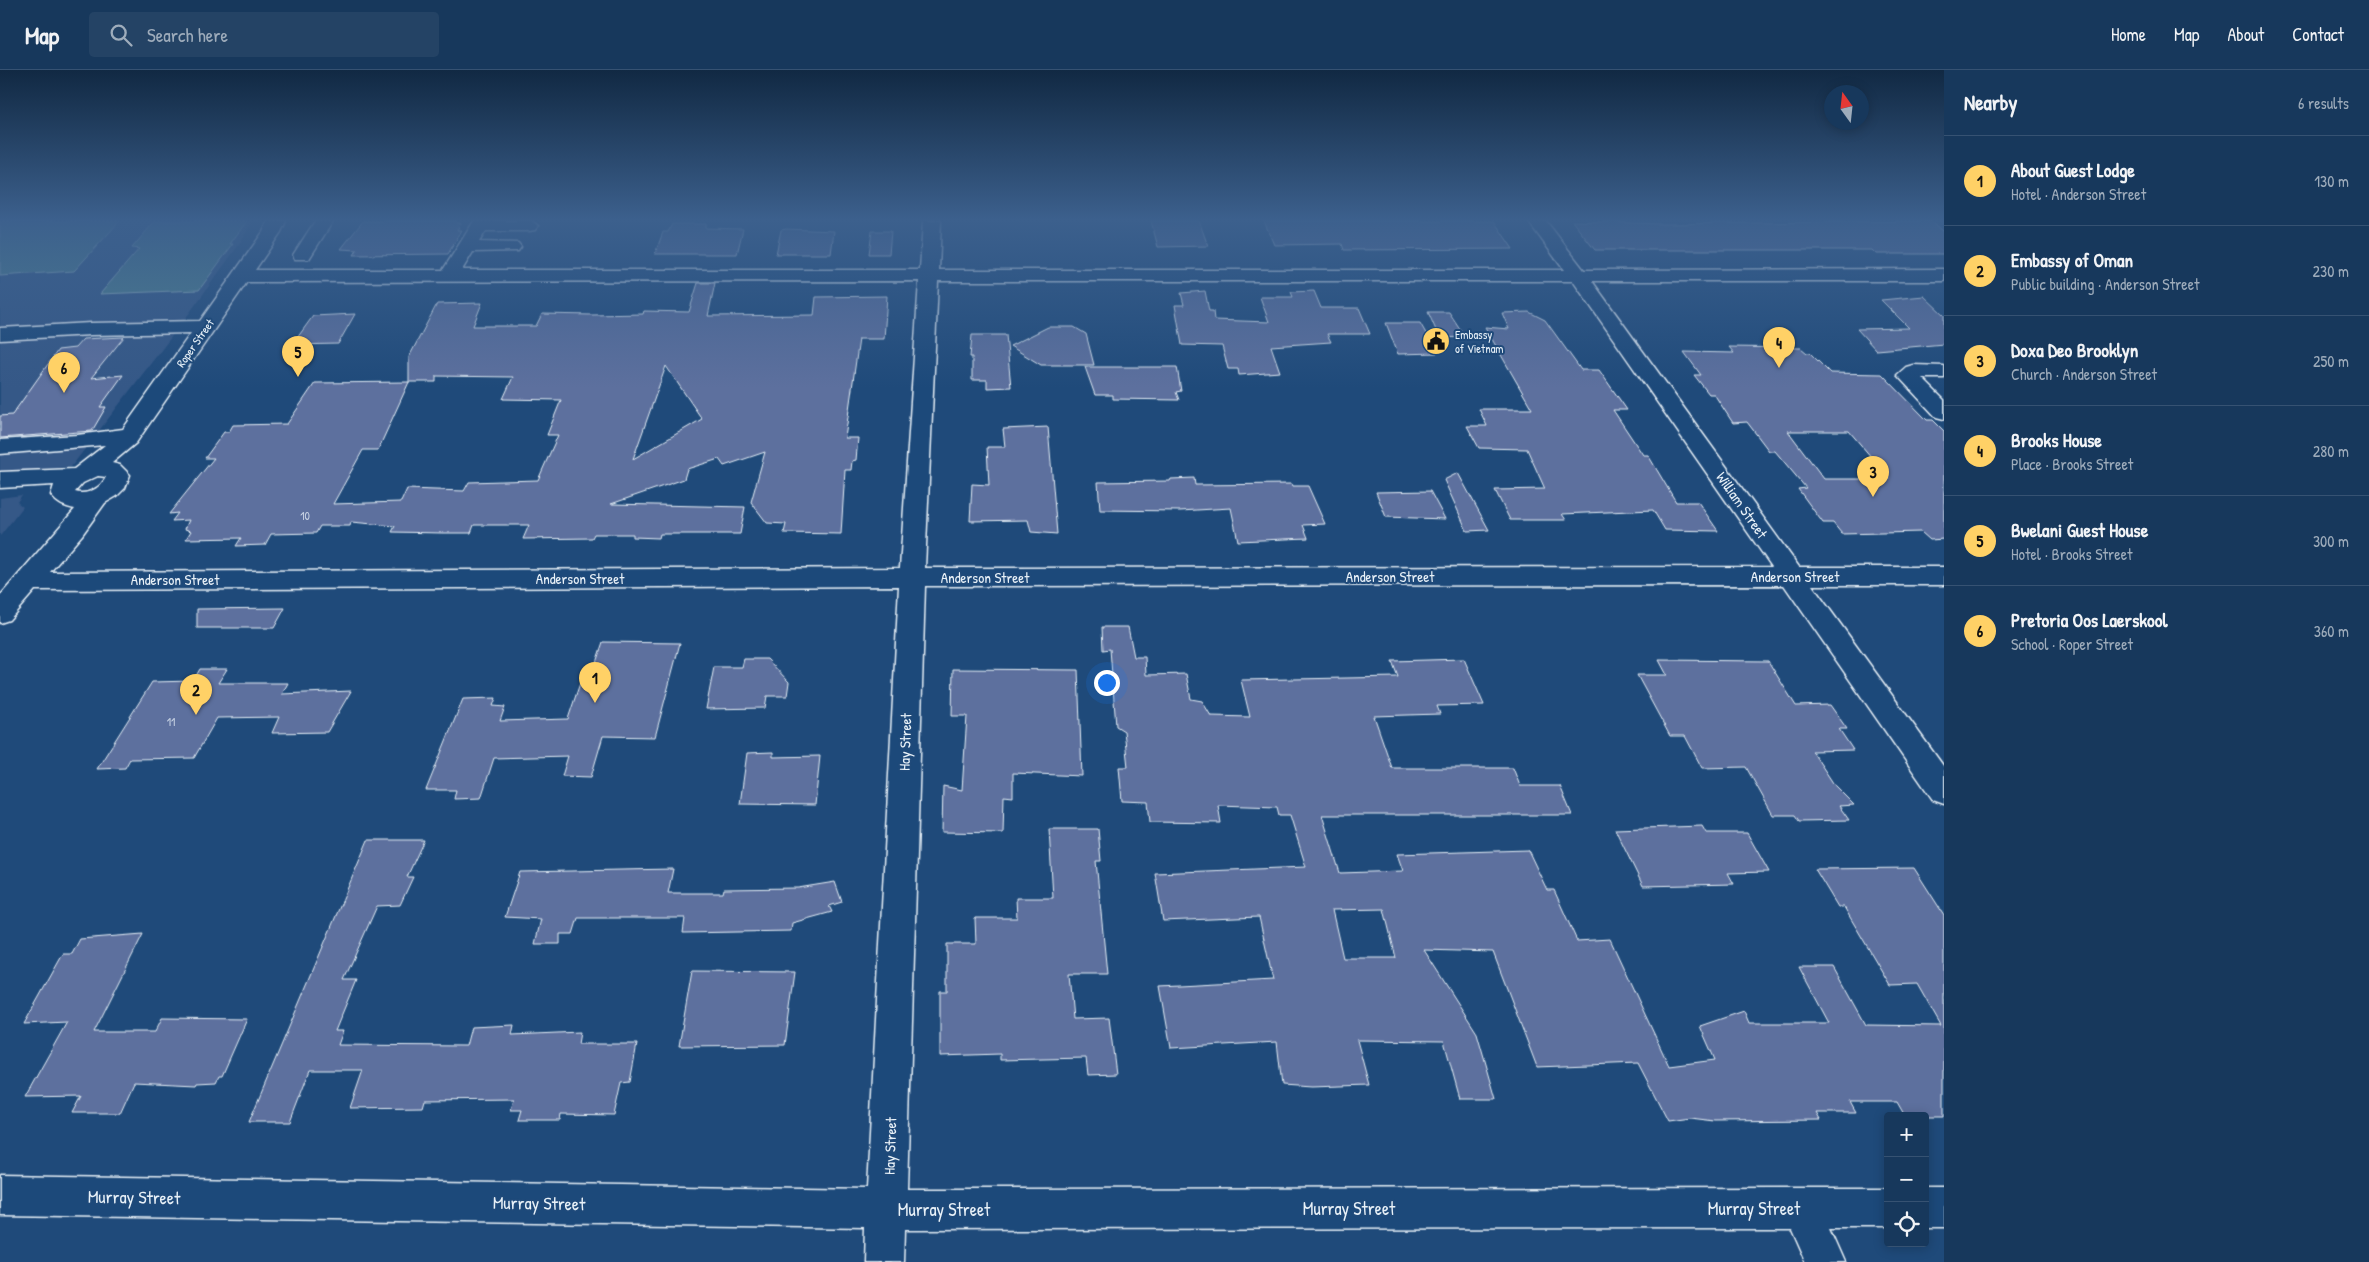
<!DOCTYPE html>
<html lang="en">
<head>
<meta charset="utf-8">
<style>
	body { margin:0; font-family:"Patrick Hand",sans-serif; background:#244365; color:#f1f3f6 }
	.controls { position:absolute; right:15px; bottom:15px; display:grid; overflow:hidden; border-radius:5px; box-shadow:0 2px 12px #0003 }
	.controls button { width:45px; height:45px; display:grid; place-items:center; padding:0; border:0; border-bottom:1px solid #365272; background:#17385c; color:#f1f3f6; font:25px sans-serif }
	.compass { position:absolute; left:1824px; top:15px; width:45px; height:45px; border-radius:50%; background:#17385c; box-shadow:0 2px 12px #0003; rotate:345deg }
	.you { position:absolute; left:1106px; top:612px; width:18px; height:18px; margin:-12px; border:4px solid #fff; border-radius:50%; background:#1a73e8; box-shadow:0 0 0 8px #1a73e833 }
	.badge { display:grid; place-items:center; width:32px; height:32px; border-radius:50%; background:#ffd166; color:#111; font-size:16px; font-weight:700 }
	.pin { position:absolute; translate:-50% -41px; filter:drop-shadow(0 1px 2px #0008) }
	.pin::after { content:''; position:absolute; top:26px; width:18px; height:15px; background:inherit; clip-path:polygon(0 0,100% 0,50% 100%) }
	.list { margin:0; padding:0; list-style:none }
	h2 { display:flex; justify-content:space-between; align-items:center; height:65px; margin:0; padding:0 20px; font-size:21px }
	h2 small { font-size:16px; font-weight:400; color:#9eacbb }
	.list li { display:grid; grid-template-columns:32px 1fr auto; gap:15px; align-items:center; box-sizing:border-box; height:90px; padding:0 20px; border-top:1px solid #365272 }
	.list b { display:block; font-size:19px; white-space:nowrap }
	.list p { margin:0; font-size:16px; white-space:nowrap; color:#9eacbb }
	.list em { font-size:16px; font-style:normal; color:#9eacbb }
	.icon { flex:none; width:28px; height:28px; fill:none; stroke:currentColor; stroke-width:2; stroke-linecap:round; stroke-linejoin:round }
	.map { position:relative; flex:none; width:1944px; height:1192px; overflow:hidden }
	header { display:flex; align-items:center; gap:30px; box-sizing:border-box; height:70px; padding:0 25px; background:#17385c; border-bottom:1px solid #365272 }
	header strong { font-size:24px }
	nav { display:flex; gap:28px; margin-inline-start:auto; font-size:18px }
	.search { width:350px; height:45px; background:#244365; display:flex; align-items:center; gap:12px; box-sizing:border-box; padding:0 18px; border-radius:5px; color:#9eacbb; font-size:19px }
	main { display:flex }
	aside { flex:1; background:#17385c }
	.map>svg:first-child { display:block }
	.built { fill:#365887 }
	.green { fill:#4f828f; stroke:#9cbac4 }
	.building { fill:#5d6f9e; stroke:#e8f1f8; fill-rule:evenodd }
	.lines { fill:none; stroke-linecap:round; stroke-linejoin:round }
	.minor-casing { stroke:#e8f1f8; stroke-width:3 }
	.minor { fill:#1f4a7a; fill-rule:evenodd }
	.labels { text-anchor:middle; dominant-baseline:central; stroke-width:4; stroke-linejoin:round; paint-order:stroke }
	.far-poi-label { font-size:12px; fill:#e8f1f8; stroke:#1f4a7a; text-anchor:start }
	.far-street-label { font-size:12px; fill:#e8f1f8; stroke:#1f4a7a }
	.number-label { font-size:12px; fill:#c5d0e2 }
	.street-label { font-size:15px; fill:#e8f1f8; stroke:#1f4a7a }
	.near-street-label { font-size:18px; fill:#e8f1f8; stroke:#1f4a7a }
</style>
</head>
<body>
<header>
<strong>Map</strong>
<div class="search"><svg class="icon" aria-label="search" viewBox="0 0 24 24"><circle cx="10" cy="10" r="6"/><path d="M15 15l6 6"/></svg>Search here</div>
<nav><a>Home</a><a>Map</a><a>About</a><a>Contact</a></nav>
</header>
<main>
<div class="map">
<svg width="1944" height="1192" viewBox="0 0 1944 1192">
	<rect width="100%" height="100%" fill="#1f4a7a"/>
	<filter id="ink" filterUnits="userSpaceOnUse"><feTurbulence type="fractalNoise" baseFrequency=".02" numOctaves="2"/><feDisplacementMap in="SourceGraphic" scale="10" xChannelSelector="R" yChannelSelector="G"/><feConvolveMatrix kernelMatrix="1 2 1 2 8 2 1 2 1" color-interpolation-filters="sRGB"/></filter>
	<g filter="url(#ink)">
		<!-- built -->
		<path class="built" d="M 0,151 L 253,151 L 238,176 L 185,249 L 71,397 L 0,402 Z
			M 22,425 L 17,432 L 23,437 L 0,466 L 0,428 Z"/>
		<!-- green -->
		<path class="green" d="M 0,151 L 120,151 L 74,201 L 0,206 Z
			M 155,151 L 247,151 L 230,174 L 233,174 L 199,220 L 100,224 L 139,179 L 132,178 Z"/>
		<!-- building -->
		<path class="building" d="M 363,151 L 457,151 L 456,153 L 461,153 L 457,160 L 462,160 L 448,184 L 354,185 L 357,180 L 341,179 Z
			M 1151,151 L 1199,151 L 1208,176 L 1158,177 Z
			M 1264,151 L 1494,151 L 1513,179 L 1344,180 L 1342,174 L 1274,175 Z
			M 1572,151 L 1662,154 L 1932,151 L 1944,162 L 1944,184 L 1876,184 L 1872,180 L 1595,180 Z
			M 672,154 L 706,154 L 706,158 L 743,159 L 737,184 L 655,184 L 663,162 L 668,162 Z
			M 786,159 L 834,161 L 831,184 L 776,184 L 781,160 Z
			M 872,161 L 891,161 L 889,184 L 869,184 Z
			M 698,213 L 715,213 L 708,246 L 814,245 L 816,227 L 887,226 L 884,269 L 859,269 L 845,368 L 858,368 L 856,390 L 852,391 L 851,400 L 845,400 L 841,464 L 784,463 L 786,454 L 767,453 L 751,432 L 765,382 L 724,396 L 719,389 L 687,399 L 684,409 L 611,434 L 745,437 L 740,464 L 660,464 L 659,468 L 633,467 L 633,464 L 594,464 L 592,468 L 523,469 L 529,455 L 474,455 L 471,463 L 442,463 L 392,462 L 395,456 L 351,452 L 350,456 L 320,456 L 316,463 L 271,464 L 265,475 L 236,476 L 241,468 L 186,469 L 191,461 L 185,459 L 189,450 L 172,451 L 178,443 L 169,444 L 214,388 L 205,388 L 224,362 L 229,362 L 233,355 L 287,354 L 315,313 L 409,312 L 409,287 L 437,234 L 482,233 L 473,256 L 536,256 L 542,244 L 592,245 L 643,244 L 644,241 L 689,242 ZM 666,296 L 702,349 L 633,389 ZM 436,306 L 513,307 L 503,329 L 561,330 L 547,365 L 558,365 L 538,410 L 469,412 L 464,421 L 407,419 L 401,432 L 333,434 L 363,380 L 378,380 L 409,312 L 436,312 Z
			M 1205,221 L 1209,241 L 1213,241 L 1214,250 L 1269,252 L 1260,227 L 1293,227 L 1291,222 L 1314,221 L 1321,238 L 1359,238 L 1370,264 L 1327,264 L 1331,272 L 1271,276 L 1280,302 L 1239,305 L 1238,299 L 1228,299 L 1222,276 L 1182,275 L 1175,235 L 1184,235 L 1181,223 Z
			M 1924,226 L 1944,245 L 1944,274 L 1876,280 L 1857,259 L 1909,258 L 1881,230 Z
			M 1428,242 L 1449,242 L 1466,268 L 1439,267 Z
			M 1529,242 L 1545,250 L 1581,300 L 1599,300 L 1627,340 L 1613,340 L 1643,385 L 1648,385 L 1676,432 L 1698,432 L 1718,461 L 1665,460 L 1653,440 L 1562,444 L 1566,450 L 1510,450 L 1495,420 L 1545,419 L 1527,379 L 1479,378 L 1467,356 L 1487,356 L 1479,339 L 1532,339 L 1485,257 L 1509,259 L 1502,243 Z
			M 355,244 L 338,274 L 292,275 L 313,246 Z
			M 1386,253 L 1420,253 L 1437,283 L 1398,284 Z
			M 1048,257 L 1074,257 L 1086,264 L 1094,295 L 1041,295 L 1010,276 Z
			M 972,265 L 1006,265 L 1011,317 L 987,318 L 987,310 L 972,310 L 972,287 L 970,287 Z
			M 124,267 L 91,308 L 123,305 L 100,337 L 106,337 L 92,361 L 0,368 L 0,346 L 12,345 L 58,280 L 75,278 L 83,269 Z
			M 1729,277 L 1801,278 L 1807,283 L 1810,283 L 1830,303 L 1882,304 L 1927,350 L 1933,350 L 1944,361 L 1944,469 L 1930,470 L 1921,462 L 1842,464 L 1833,453 L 1823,453 L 1798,419 L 1806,418 L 1775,381 L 1769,381 L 1747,352 L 1733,353 L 1714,324 L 1709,324 L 1694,305 L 1701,305 L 1684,282 L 1734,283 ZM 1788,361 L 1849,361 L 1890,409 L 1824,409 Z
			M 1085,297 L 1177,297 L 1181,321 L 1176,322 L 1179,330 L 1113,329 L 1113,325 L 1095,325 Z
			M 1048,357 L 1057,464 L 1031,462 L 1028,450 L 970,451 L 972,414 L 989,415 L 987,377 L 1005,377 L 1003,359 Z
			M 1458,403 L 1489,460 L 1467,461 L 1444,410 Z
			M 1194,408 L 1195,415 L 1291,414 L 1292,416 L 1308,416 L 1325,454 L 1303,455 L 1308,468 L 1238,471 L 1231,438 L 1180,441 L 1100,440 L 1098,412 L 1170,411 L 1171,409 Z
			M 1430,421 L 1445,449 L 1386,447 L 1376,422 Z
			M 285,538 L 274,558 L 197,558 L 197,539 Z
			M 1102,557 L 1128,557 L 1134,587 L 1145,587 L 1146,605 L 1186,604 L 1191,629 L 1202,631 L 1211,646 L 1250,647 L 1241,610 L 1398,607 L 1392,591 L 1464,589 L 1484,635 L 1437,636 L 1440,644 L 1374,646 L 1392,698 L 1513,698 L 1520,716 L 1560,716 L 1572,745 L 1322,745 L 1340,803 L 1403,801 L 1397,784 L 1528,780 L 1547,820 L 1554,820 L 1577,871 L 1610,869 L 1669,996 L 1715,990 L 1700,956 L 1744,941 L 1749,953 L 1829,953 L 1799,897 L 1834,897 L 1866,955 L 1941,956 L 1917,914 L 1890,915 L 1844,837 L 1838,837 L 1815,799 L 1914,798 L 1944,845 L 1944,1046 L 1905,1046 L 1897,1032 L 1850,1032 L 1856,1043 L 1817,1043 L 1821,1050 L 1715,1051 L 1690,1048 L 1668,1051 L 1638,993 L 1537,997 L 1493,882 L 1424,880 L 1477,963 L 1496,1029 L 1460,1029 L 1444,971 L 1357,970 L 1369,1015 L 1311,1017 L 1282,1015 L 1277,972 L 1171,978 L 1160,916 L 1273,910 L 1259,847 L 1163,851 L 1155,803 L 1306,797 L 1290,745 L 1279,745 L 1277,737 L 1218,735 L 1221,753 L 1150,752 L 1148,732 L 1122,731 L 1119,697 L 1128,697 L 1124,661 L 1116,656 L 1110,579 L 1103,580 ZM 1384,839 L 1396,888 L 1343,888 L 1332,840 Z
			M 603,572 L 680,573 L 655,667 L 603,666 L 591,707 L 562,706 L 568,686 L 494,688 L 481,728 L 454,729 L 456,720 L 426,720 L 463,629 L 496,628 L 493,636 L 505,637 L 500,651 L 568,649 L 580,613 L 589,613 Z
			M 744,589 L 767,589 L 789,612 L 787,626 L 767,626 L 765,638 L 706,639 L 714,597 L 742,597 Z
			M 1659,590 L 1768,591 L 1796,636 L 1830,635 L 1847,659 L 1839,659 L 1853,680 L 1812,681 L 1835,716 L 1854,735 L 1839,736 L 1849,750 L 1799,751 L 1795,745 L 1773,745 L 1746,697 L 1702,698 L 1685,666 L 1670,666 L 1637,605 L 1667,605 Z
			M 200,599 L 227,599 L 218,613 L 288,613 L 282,624 L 351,621 L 327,662 L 272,663 L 279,647 L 217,648 L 194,688 L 130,689 L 125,698 L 97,699 L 152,612 L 193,611 Z
			M 953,599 L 1078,600 L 1082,706 L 1013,703 L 1013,727 L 1004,726 L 1003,763 L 942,762 L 943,716 L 962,720 L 967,646 L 952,646 Z
			M 773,682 L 773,687 L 820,686 L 815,735 L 740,734 L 747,683 Z
			M 1702,756 L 1706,763 L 1747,763 L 1769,802 L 1728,803 L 1734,814 L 1643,816 L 1615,759 Z
			M 1049,759 L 1098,759 L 1101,791 L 1096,791 L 1107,904 L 1069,904 L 1073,949 L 1109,948 L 1116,1004 L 1088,1005 L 1086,988 L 1000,990 L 1000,984 L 940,986 L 940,921 L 947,921 L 947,874 L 976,874 L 975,848 L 1017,848 L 1016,828 L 1053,828 Z
			M 368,770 L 424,770 L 407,807 L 413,807 L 400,835 L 377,836 L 344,910 L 356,910 L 335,961 L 343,961 L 338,975 L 466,976 L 471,957 L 514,955 L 512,965 L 580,962 L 578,974 L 637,974 L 630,1012 L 621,1013 L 614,1045 L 561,1044 L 560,1050 L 519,1050 L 522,1040 L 511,1040 L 514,1029 L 425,1030 L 423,1037 L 350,1038 L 363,1000 L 310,1000 L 290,1052 L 249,1052 Z
			M 673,799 L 668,823 L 723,823 L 724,819 L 798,818 L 835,812 L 842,832 L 829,836 L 832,842 L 792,853 L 791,861 L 683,863 L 685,848 L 578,848 L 573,864 L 560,864 L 560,874 L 535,874 L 541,849 L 505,847 L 520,802 Z
			M 143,864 L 94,962 L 155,962 L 162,948 L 247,949 L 222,1006 L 219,1006 L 216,1012 L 197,1013 L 196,1015 L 134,1012 L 120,1043 L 72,1043 L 81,1026 L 25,1027 L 67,952 L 24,954 L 63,884 L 72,884 L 80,869 Z
			M 692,901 L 795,902 L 785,975 L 679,976 Z"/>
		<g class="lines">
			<!-- minor casing -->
			<g class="minor-casing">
				<path id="minor" d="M 268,151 L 286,151 L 281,162 L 255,200 L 443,200 L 474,151 L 532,151 L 538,156 L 535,160 L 529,161 L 486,161 L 479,172 L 518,173 L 521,177 L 518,181 L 473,182 L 462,200 L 920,200 L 923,151 L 941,151 L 939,200 L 1564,200 L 1528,151 L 1546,151 L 1584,200 L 1944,199 L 1944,211 L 1592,211 L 1799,497 L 1944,497 L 1944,515 L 1812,515 L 1944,697 L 1944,734 L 1933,730 L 1784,515 L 925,516 L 907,1119 L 1888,1118 L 1888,1158 L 1831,1158 L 1846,1192 L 1805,1192 L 1790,1158 L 905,1159 L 904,1192 L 864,1192 L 865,1158 L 0,1145 L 0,1105 L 867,1119 L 899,516 L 35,520 L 9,550 L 0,553 L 0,526 L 75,439 C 65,437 57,434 51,425 L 54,415 L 0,418 L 0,402 L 74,399 L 105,375 L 0,384 L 0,370 L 77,365 L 123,359 L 191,263 L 91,265 L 0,270 L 0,258 L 91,253 L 200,251 L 263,162 ZM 919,211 L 900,498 L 50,502 L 82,465 L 105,433 L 117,426 L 125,418 L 130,405 L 120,395 L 112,393 L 136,373 L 247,212 ZM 938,211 L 1573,211 L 1772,497 L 925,498 ZM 98,406 L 106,407 C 101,418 87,426 75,422 L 83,413 Z
					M 315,151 L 333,151 L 309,189 L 295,189 L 293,185 Z
					M 1913,295 L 1944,296 L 1944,308 L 1922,308 L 1944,330 L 1944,349 L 1936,347 L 1897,305 L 1906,297 Z
					M 1925,1118 L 1944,1118 L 1944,1158 L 1925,1158 Z"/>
			</g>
			<!-- minor -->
			<use href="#minor" class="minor"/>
		</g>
	</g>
	<!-- sky -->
	<linearGradient id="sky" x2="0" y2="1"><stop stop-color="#112943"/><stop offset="0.47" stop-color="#3c608d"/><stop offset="1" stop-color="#3c608d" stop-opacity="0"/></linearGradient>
	<rect width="1944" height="318" fill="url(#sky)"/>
	<!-- icons -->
	<defs>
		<g id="civic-disc" transform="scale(1.4375)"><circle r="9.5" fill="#ffd166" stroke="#1f4a7a"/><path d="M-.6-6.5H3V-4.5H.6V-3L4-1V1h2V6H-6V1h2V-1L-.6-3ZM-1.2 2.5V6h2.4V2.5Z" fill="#111"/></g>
	</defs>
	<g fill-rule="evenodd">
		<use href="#civic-disc" x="1436" y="271"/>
	</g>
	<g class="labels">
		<!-- far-poi labels -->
		<g class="far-poi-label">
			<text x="1455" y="264">Embassy<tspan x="1455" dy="14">of Vietnam</tspan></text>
		</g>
		<!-- far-street labels -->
		<g class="far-street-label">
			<text transform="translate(195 273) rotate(-55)">Roper Street</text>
		</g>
		<!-- number labels -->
		<g class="number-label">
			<text x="305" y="445">10</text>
			<text x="171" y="651">11</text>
		</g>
		<!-- street labels -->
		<g class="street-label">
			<text transform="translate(1742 435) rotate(55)">William Street</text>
			<text x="1390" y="506">Anderson Street</text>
			<text x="1795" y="506">Anderson Street</text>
			<text x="985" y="507">Anderson Street</text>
			<text x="580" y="508">Anderson Street</text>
			<text x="175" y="509">Anderson Street</text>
			<text transform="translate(905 672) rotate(-88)">Hay Street</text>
			<text transform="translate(890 1076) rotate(-88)">Hay Street</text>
		</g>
		<!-- near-street labels -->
		<g class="near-street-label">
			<text transform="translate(134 1127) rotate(1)">Murray Street</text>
			<text transform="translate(539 1133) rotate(1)">Murray Street</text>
			<text x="1349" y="1138">Murray Street</text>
			<text x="1754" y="1138">Murray Street</text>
			<text x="944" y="1139">Murray Street</text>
		</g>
	</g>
</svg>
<div class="controls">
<button>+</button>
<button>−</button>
<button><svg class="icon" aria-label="locate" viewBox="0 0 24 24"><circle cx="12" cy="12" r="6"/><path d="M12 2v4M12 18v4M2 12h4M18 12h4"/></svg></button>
</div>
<svg class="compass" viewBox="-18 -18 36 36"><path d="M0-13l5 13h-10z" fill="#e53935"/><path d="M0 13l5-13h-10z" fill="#9eacbb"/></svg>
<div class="you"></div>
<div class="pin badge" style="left:595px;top:633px">1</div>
<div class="pin badge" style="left:196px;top:645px">2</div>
<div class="pin badge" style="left:1873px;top:427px">3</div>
<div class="pin badge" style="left:1779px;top:298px">4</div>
<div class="pin badge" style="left:298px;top:307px">5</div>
<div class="pin badge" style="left:64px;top:323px">6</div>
</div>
<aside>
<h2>Nearby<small>6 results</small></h2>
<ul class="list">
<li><span class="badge">1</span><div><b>About Guest Lodge</b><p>Hotel · Anderson Street</p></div><em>130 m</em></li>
<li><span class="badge">2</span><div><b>Embassy of Oman</b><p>Public building · Anderson Street</p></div><em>230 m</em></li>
<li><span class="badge">3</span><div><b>Doxa Deo Brooklyn</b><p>Church · Anderson Street</p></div><em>250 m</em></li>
<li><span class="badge">4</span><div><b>Brooks House</b><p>Place · Brooks Street</p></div><em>280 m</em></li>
<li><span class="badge">5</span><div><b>Bwelani Guest House</b><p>Hotel · Brooks Street</p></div><em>300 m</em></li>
<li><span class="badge">6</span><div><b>Pretoria Oos Laerskool</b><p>School · Roper Street</p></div><em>360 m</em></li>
</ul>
</aside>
</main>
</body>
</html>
